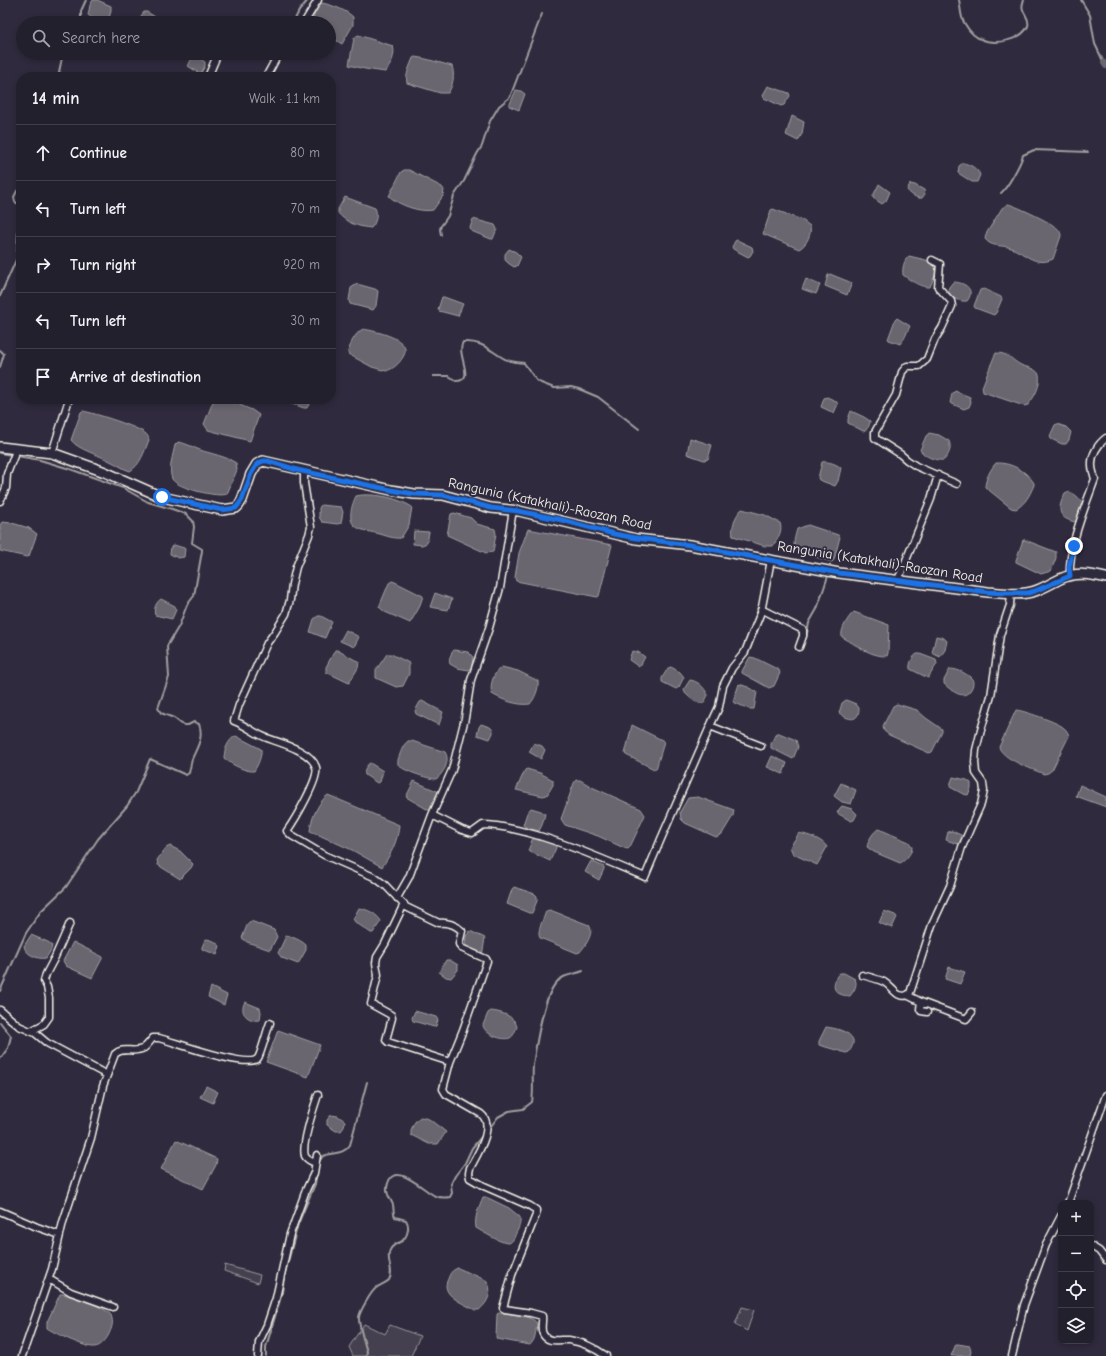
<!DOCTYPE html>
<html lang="en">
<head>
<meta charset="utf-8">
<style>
	body { margin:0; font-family:"Comic Neue",sans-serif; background:#2b2836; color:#f1f3f6 }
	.controls { position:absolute; right:12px; bottom:12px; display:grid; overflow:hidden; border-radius:8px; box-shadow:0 2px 6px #0003 }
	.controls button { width:36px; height:36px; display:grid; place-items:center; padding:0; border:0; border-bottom:1px solid #403e4a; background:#23202e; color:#f1f3f6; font:20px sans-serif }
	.stop { position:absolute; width:12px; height:12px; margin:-9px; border:3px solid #1a73e8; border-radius:50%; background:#fff }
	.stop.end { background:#1a73e8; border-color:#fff; box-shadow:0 1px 4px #0008 }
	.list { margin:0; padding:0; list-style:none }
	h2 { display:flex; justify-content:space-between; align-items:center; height:52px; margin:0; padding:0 16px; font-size:17px }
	h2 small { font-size:13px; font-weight:400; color:#a3a3aa }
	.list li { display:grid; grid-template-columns:26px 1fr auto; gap:12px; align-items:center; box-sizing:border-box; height:56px; padding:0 16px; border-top:1px solid #403e4a }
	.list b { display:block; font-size:15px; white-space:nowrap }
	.list em { font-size:13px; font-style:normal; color:#a3a3aa }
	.icon { flex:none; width:22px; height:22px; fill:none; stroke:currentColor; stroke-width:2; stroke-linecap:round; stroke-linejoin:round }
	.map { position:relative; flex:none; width:1106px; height:1356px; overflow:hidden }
	.search { position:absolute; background:#23202e; box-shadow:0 2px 6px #0003; left:16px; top:16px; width:320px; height:44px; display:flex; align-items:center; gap:10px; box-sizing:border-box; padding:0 14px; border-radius:22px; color:#a3a3aa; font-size:15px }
	.panel { position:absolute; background:#23202e; box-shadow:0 2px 6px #0003; left:16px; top:72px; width:320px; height:332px; border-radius:16px }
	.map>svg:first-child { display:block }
	.green { fill:#454050; stroke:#9c989c }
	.water { fill:#6a6670; stroke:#a19ea0 }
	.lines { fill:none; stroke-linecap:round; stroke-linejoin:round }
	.stream { stroke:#a19ea0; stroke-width:2 }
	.canal { stroke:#6a6670; stroke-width:6 }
	.street-casing { stroke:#f4f1e8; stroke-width:9 }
	.secondary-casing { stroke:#f4f1e8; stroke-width:12 }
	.street { stroke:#2f2a3d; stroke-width:6 }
	.secondary { stroke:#2f2a3d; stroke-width:9 }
	.route { stroke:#1a73e8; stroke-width:5 }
	.labels { text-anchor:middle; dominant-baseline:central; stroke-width:4; stroke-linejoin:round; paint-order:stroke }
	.street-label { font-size:14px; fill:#f4f1e8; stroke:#2f2a3d }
</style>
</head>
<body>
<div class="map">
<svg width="1106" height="1356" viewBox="0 0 1106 1356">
	<rect width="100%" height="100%" fill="#2f2a3d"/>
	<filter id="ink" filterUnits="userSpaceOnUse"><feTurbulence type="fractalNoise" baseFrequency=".025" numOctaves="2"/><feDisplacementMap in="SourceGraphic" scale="8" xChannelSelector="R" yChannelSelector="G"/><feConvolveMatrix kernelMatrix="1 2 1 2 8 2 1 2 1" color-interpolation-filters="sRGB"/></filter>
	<g filter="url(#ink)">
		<!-- green -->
		<path class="green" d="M 225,1265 L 260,1275 L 258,1283 L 224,1271 Z
			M 742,1307 L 754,1310 L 747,1331 L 735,1324 Z
			M 364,1324 L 385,1334 L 390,1325 L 420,1336 L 411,1356 L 353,1356 L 349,1347 Z"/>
		<!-- water -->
		<path class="water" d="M 93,0 L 97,0 L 111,6 L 111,11 L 108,22 L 92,18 L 88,15 L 90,5 Z
			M 322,3 C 332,5 346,10 353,17 L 353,25 L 342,44 L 329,36 L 329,23 L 311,23 L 318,6 Z
			M 144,12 L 147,12 L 157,18 L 157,23 L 136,23 Z
			M 358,35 L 393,46 C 396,54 391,66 385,72 L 365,69 L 349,65 L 354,38 Z
			M 193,56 L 197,57 L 205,62 L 205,66 L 201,73 L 199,73 L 188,66 Z
			M 415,57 L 426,59 L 452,66 C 455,75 453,86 448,93 L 440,93 L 407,83 C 405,75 410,66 413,58 Z
			M 768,86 L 789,93 L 790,96 L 784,105 L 781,106 L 764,98 L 763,95 Z
			M 516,90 L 521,91 L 525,94 L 519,110 L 509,106 Z
			M 792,116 L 804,122 L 802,134 L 798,141 L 786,135 Z
			M 963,163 C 970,164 978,169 980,175 L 977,182 L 972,182 L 958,173 L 959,166 Z
			M 404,170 L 409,170 L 442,187 L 444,190 L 443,196 L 433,210 C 421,213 398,205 389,196 L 401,172 Z
			M 879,184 L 890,192 L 886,201 L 882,204 L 873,198 L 873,196 Z
			M 910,184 L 915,185 L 924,190 L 925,194 L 922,198 C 917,199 910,194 907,190 Z
			M 345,197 L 375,208 C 378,213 376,224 371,228 C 359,227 346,223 338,213 L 338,209 Z
			M 1008,204 C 1012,204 1050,222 1054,226 C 1058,228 1061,231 1061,236 L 1053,259 C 1034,268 1024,251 1008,247 C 1000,245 991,247 985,239 L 986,234 L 1002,208 Z
			M 773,209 L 802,220 L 810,226 C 812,233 807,245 799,249 L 763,234 L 771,210 Z
			M 473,219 L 495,225 L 497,229 L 493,239 L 491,239 L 471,231 L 470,228 Z
			M 737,240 L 752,247 L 753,251 L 750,256 L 748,257 L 733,249 L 732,247 L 735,241 Z
			M 509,249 L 516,252 L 521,257 L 517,266 L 514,267 L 508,263 L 505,260 L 505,254 Z
			M 909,256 L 926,260 L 935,266 L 936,273 L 930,287 C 921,288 910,280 903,275 C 902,268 904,260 909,256 Z
			M 830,274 L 852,283 L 847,295 L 825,286 L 828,275 Z
			M 806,279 L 820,285 L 816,294 L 802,289 Z
			M 953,282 C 965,282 976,290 967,301 C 960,302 952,298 947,293 L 949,287 Z
			M 357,284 L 375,289 L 378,291 L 376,306 L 373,310 L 350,304 L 349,300 L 351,288 Z
			M 984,289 L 1001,297 L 1002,299 L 996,313 L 994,315 L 975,308 L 974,306 L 980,290 Z
			M 442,297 L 444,297 L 463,304 L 458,316 L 439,311 L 438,309 Z
			M 897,318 L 910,326 L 904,339 L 900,344 L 889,340 L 888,339 L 895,320 Z
			M 363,329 C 375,331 415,339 403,357 C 399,364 393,369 386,371 L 372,367 L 348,354 C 349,345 355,333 363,329 Z
			M 996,353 C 1008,353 1011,359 1019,364 C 1026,368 1034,367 1039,374 C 1041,386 1035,396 1028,405 L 1024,406 L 983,392 L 982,387 L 994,357 Z
			M 955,391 L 970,397 L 971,402 L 969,407 L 964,409 L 950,403 L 952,394 Z
			M 827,397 L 836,401 L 838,404 L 834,413 L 821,407 L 824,398 Z
			M 214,399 L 225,399 L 252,410 L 259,415 L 250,441 L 208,430 L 204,424 Z
			M 287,399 L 312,399 L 307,408 L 304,408 L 289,403 Z
			M 83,411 C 94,413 139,427 146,434 C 149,437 148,437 149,440 C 145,450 140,466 130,471 C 123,469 117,464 110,461 C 100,455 78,450 71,440 L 81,412 Z
			M 851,411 L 864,417 L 870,421 C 870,426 867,430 863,431 L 848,423 L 848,419 Z
			M 1057,424 L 1066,427 L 1071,432 L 1069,440 L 1066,444 L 1062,444 L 1051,439 L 1050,436 L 1055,425 Z
			M 929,433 L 939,435 L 949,441 C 952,448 949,455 944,460 C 936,461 925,457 920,450 L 926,436 Z
			M 690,438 L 712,445 L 708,459 L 704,460 L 687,454 Z
			M 178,442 C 186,443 192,447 200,450 C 212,454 225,456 236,463 L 237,470 L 227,494 C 218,498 177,488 172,479 C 168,469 173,455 175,445 Z
			M 822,462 C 828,461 837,464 841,468 L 838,481 L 835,486 L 819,480 L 818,478 Z
			M 996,463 C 1010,462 1027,471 1034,483 L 1034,485 C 1030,495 1025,504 1016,509 L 1011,508 L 985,487 C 985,480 991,468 996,463 Z
			M 1067,492 C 1074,492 1079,498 1083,503 L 1078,521 L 1075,522 C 1056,518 1058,507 1065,493 Z
			M 362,495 C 378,494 398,498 412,507 L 409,525 L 401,538 C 395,539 386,536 380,534 C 372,532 361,531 355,526 C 347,520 352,504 356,496 Z
			M 321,505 L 341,507 L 343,512 L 341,523 L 337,524 L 322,522 L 319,517 L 319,508 Z
			M 742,509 L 765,515 L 780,523 C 783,531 778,538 773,546 L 765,546 L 733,536 C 731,528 735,515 742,509 Z
			M 454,513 L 471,518 L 477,524 L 495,529 L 496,534 L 493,552 L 486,553 L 447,535 L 451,514 Z
			M 2,522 L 12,523 L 29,528 L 37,534 L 29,556 L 27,557 L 0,551 L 0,525 Z
			M 808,525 L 838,535 L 840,537 L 834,560 L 832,562 L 796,551 C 792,544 795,537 797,529 Z
			M 528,529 L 612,545 L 599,596 L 597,597 L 516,581 L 515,577 L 519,553 Z
			M 414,531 L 429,532 L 427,543 L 422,545 L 413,544 Z
			M 1023,540 L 1025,540 L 1056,552 L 1056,558 L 1051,571 L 1041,574 L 1016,562 L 1016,560 Z
			M 174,545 L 184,548 L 185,549 L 184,557 L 178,558 L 170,554 L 171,547 Z
			M 392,581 L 395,582 L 423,596 L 419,608 L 410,623 L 385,612 L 379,607 L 389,583 Z
			M 435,593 L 452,599 L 448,610 L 430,607 Z
			M 161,599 L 175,606 L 176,610 L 172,619 L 155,615 C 153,610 156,602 161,599 Z
			M 854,612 L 889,625 L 888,653 L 887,656 C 871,657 855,644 842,637 C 840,630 848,617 854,612 Z
			M 318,616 L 321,616 L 332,622 L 325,638 L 310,632 L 314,619 Z
			M 346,630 L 359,637 L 354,647 L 340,641 Z
			M 936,636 L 944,638 L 947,641 L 945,650 L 940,657 L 932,653 Z
			M 335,650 L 337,650 L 359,662 L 358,668 L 349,683 L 326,672 L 326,667 Z
			M 454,650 L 468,652 L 473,657 L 472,665 L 469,670 L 457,668 L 450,664 C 448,660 451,653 454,650 Z
			M 632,651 L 638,652 L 645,657 L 640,666 L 639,667 L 629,660 Z
			M 387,654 L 391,654 L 409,663 L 409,674 L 403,686 L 396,687 L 376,678 L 376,670 Z
			M 917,654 L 920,654 L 936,660 L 937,664 L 928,678 L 910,669 C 909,664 912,657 917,654 Z
			M 750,657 L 755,658 L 779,670 L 780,673 L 774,686 L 769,688 L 742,673 L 742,671 Z
			M 502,667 L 518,671 L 538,681 C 539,689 535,698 530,704 C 518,706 502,700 492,694 C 489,685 494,671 502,667 Z
			M 671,667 L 680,672 L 684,677 L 679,687 L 676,689 L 662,682 L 662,678 L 668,668 Z
			M 950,669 C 958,669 968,674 973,680 C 973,684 973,686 971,689 C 964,702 951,690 944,684 L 944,680 Z
			M 690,680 C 698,681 704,687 708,695 L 704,703 C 697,705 690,698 685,693 L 684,689 Z
			M 739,684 L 748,687 L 757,692 L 754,709 L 749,709 L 733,702 Z
			M 846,700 L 856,704 L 859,708 C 859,723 848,720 839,713 L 842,703 Z
			M 422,701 L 443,712 L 439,725 L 416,714 L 415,711 L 420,702 Z
			M 897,704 L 917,710 L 926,718 L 942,729 L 942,732 L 932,752 L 929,753 L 889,735 L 884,731 L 883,726 L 893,706 Z
			M 1016,710 C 1022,710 1060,723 1064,728 C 1067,730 1068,733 1069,736 L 1052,770 L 1048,773 L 1044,774 C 1032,769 1002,759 999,747 Z
			M 481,724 L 490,727 L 493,730 L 493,733 L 490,739 L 477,735 L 479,727 Z
			M 632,725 L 664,741 L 662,749 L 656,769 L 654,769 L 626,755 L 625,754 Z
			M 776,733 L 779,733 L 796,740 L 798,747 L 793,759 L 771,748 L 771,744 Z
			M 236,736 L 261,749 C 262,756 258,765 254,771 C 246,772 230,764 224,758 C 224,751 228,739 236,736 Z
			M 408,741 L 412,741 L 445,752 C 451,761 443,774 436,779 C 429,779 400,770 398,764 C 397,761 399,757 400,754 C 402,749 403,745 408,741 Z
			M 534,743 L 542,746 L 545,750 L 541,759 L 529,752 Z
			M 772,756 L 787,763 L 783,774 L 767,767 Z
			M 370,763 L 383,771 L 380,782 L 377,783 L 365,775 C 363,771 367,764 370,763 Z
			M 527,769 L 540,773 L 553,780 L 553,785 L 547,795 L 543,796 L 516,790 L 525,770 Z
			M 953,777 L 967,780 L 971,783 L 971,788 L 968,795 L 963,794 L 950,787 L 950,785 Z
			M 576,780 L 580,780 L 594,788 L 641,809 L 645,815 L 630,847 L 628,849 L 624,848 L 598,836 L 565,825 L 561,819 L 574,783 Z
			M 414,781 L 439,792 L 430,811 L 406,797 Z
			M 841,783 L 856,790 L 851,804 L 842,802 L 834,796 Z
			M 1080,785 L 1106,797 L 1106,807 L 1076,796 Z
			M 328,795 L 399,825 C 398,841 391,854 382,867 L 352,850 L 310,831 C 311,819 318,802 328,795 Z
			M 698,797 L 734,810 L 733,816 L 722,834 L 716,837 L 685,823 L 681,819 L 680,812 L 688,798 Z
			M 842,806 L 852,809 L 857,814 L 854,820 L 851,821 L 837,813 L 840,808 Z
			M 531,808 L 541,811 L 545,814 L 542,825 L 539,831 L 527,828 L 523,825 L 527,813 Z
			M 879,829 L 909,842 C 910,844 912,846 912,848 C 912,853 904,862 900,863 L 874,852 L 867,847 C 868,841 873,831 879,829 Z
			M 952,831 L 963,836 L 961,842 L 958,844 L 946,840 L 948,832 Z
			M 799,833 C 808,835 822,839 827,847 L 817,865 L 793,854 L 790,847 Z
			M 535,838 L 555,844 L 556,848 L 550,861 L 528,851 L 532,840 Z
			M 170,846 L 180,851 L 193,864 L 191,868 L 180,879 L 158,865 L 157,860 L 166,848 Z
			M 591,861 L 604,867 L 604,869 L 599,880 L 585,872 Z
			M 514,887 L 535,894 L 537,896 L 537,901 L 532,913 L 529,913 L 507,904 L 512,889 Z
			M 359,908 C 367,909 377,914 381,921 L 373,933 L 371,933 L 355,922 L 353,919 Z
			M 550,910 L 589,925 C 595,933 585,946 580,952 L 577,953 L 540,938 C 536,931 544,919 546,911 Z
			M 884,911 L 895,915 L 897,917 L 892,928 L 879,923 Z
			M 251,921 L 274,930 L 277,937 L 270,950 L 247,942 L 242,938 L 248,923 Z
			M 470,931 L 485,938 L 483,951 L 482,953 L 465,946 L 466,936 Z
			M 31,935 L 48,942 L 52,945 L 51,950 L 46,958 C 38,960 25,954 24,946 Z
			M 286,936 C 292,936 302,941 306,945 L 306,950 L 298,964 L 282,958 L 278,953 Z
			M 207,939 L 214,941 L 220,946 L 217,955 L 202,949 L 202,947 L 205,940 Z
			M 73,942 L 103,957 L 92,978 L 66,966 L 63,961 Z
			M 446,960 L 450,960 L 458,965 L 458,970 L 451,978 L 446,977 L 439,972 Z
			M 949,967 L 965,972 L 960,984 L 945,979 Z
			M 840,973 L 844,973 L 855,979 C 858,985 854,991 850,996 C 841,996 831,992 835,981 C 836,977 837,975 840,973 Z
			M 211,987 L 227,995 L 224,1005 L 208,997 Z
			M 245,1002 L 260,1008 L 261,1012 L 260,1020 C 249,1022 238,1013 245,1002 Z
			M 415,1011 L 436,1017 L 438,1020 L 436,1026 L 434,1027 L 413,1021 L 412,1018 Z
			M 491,1011 C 501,1012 515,1016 517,1027 C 515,1031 514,1036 510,1038 C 502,1041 484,1034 483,1025 L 488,1013 Z
			M 826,1027 C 834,1028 850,1031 853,1040 C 854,1044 851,1049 849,1052 L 846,1053 L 819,1045 L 819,1041 Z
			M 278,1030 L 320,1045 L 308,1077 L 266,1062 Z
			M 206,1086 L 218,1092 L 213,1103 L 200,1097 Z
			M 331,1115 L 338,1116 L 345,1121 L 344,1127 L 341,1131 L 336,1131 L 327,1125 L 327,1120 Z
			M 421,1117 L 429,1119 L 446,1132 L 438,1144 L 429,1144 L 411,1135 C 410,1129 415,1119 421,1117 Z
			M 176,1140 L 217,1159 L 216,1165 L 203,1189 L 161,1169 Z
			M 483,1197 L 486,1197 L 509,1208 L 520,1217 C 521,1223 519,1228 516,1233 C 515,1236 513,1242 509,1243 C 502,1244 483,1232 476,1228 C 474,1217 479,1207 483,1197 Z
			M 458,1268 L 486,1280 C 494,1290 488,1303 479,1310 L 475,1310 C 463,1303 439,1295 448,1279 C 450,1273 452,1270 458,1268 Z
			M 60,1294 L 63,1294 L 90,1301 C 96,1307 105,1308 111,1315 C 114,1323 112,1328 108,1336 C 105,1341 100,1347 94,1347 C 86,1348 54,1333 47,1328 L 47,1322 Z
			M 499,1313 C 507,1313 534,1315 537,1324 C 537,1325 536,1329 536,1330 C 535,1336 535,1340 530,1345 L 497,1339 L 496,1337 L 497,1314 Z
			M 956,1344 L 958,1344 L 970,1346 L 971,1351 L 970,1356 L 951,1356 Z"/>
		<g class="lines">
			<!-- stream -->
			<path class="stream" d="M 959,0 C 961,8 960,18 965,24 C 969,31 976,38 983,40 C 996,45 1022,40 1028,26 C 1031,16 1018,12 1024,0
				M 1081,0 L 1090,15 L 1095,44 L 1104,63
				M 81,23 L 81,11 L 86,0
				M 293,23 L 299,11 L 308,0
				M 63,53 L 59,72 L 67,77
				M 21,188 L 17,191 L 14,197 L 15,202 L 21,205
				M 1001,193 C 1008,187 1021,163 1023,155 L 1034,150 L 1088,152
				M 441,235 L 440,229 L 441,226 L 448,216 L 454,196 L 464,181 L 477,154 L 482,146 L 490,121 L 499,106 L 510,97 L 542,14
				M 0,296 L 17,258 L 18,232 L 21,223
				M 0,350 L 4,354 L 0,367
				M 433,376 L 449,376 L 456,381 C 477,381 455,354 463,342 C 482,341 488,349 503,358 C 509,362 517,362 524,363 L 536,380 L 541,383 L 554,388 L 571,387 L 579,389 L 598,397 L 639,429
				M 0,453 L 40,460 L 70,469 L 123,488 L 148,502 L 172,509 L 186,514 L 193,521 L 194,527 L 192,543 L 202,549 L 202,551 L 194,596 L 187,605 L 179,626 L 167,646 L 169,677 L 158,708 L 161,713 L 174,718 L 183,725 L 188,725 L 194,722 L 199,724 C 204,738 197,747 192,759 C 191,764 190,768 189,773 L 186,775 L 150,759 L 136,792 L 127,806 L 98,839 L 66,887 L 41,911 L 26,933 L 0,991
				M 806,638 L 809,623 L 817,609 L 828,576
				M 0,1022 L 11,1036 L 8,1048 L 0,1059
				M 488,1130 L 498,1117 L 509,1111 L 523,1109 L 532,1102 C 534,1089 532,1078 533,1065 C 536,1046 543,997 556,983 C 563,974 574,975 583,971
				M 318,1163 L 323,1156 C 334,1152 343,1155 350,1145 L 367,1082
				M 266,1356 L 266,1347 L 282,1293 L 284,1277 L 298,1224 L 315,1184 L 317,1171
				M 366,1356 L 367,1352 C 365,1345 358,1323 359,1317 C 360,1311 371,1292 376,1288 C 380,1285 386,1283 389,1280 C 395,1270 385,1259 390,1250 C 393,1244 397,1244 402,1241 C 408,1236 410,1226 406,1220 L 395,1217 C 393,1213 394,1210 393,1205 C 391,1199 386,1195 387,1188 C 391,1157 423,1190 435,1196 C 441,1198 444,1198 450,1197 L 452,1193 L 451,1184 L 455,1176 L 465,1163 L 472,1148 L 483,1135"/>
			<!-- canal -->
			<path class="canal" d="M 1104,63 L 1106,66"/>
			<!-- street casing -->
			<g class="street-casing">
				<path id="street" d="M 304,23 L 318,0
					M 208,77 L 218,53
					M 266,77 L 279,53
					M 932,260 L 940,264 L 938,287 L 951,301 L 952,306 L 942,328 L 935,339 L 927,359 L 919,366 L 907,366 L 902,372 L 896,395 L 875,432 L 875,438 L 900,454 L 907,460 L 916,466 L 957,484
					M 52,453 L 69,399
					M 304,471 L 304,483 L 311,527 L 309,535 L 296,567 L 292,584 L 290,600 L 286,614 L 275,632 L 267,643 L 239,705 L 234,721 C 246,725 255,734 267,738 C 281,743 311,751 316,767 C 320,778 294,821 287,831 L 292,836 L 324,855 L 374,877 L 385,885 L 406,907 L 439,923 C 447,922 456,925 462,931 L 459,944 L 461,948 L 486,959 L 487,961 L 463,1030 L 450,1062 L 443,1089 L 446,1094 L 481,1114 C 496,1126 477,1155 470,1168 L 469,1173 L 470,1178 L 484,1186 L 530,1206 L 536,1210 L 536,1215 L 512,1275 L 503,1308 L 505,1309 L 531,1313 L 542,1316 C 543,1321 540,1329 543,1334 C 548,1344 561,1339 569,1340 C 582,1342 595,1348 606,1356
					M 0,501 L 6,488 L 7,474 L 17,448
					M 1070,576 C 1068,547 1085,507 1095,479 C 1094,475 1092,470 1092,466 C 1091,455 1098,444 1106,438
					M 898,580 L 931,499 L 938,475
					M 761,609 L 803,630 L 803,636 L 799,647
					M 710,726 L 761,746
					M 432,815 L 462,830 L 472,833 L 483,825 C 501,825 519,830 536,835 C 574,846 609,862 645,877 L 661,839 L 712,722 L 719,707 L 723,686 L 732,668 L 745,652 L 761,612 L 771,560
					M 397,898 L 409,877 L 432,815 L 452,770 L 465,718 L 471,680 L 489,628 L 500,588 L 513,510
					M 404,904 L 385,944 L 377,957 L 376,963 L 378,975 L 371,1004 L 391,1015 L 392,1018 L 386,1040 L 388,1042 L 450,1062
					M 862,975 C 870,977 878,979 884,982 C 894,988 896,999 909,995 L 911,990 L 932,925 L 950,886 L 962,847 L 981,804 L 984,791 L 983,783 L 976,773 L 975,762 L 976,750 L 981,730 L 991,696 L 1000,635 L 1010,605 L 1011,593
					M 907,995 L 921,1002 L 966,1019 L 972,1012
					M 921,1002 L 920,1009 L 921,1011 L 927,1012
					M 0,1010 L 19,1026 L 35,1033 L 47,1043 L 107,1075
					M 31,1031 L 44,1024 L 49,1017 L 49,998 L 47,987 L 44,981 L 46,974 L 55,957 L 70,923
					M 315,1163 C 311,1161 307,1160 305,1156 C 301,1145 314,1107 318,1095
					M 1068,1203 L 1106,1095
					M 0,1211 L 37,1227 L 60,1235
					M 1091,1246 L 1099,1251 L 1106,1260
					M 49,1279 L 71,1292 L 113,1307
					M 22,1356 L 52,1269 L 63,1222 L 91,1138 L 103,1086 L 115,1054 C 123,1046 134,1054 144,1048 C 148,1045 150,1041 153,1038 L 159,1038 C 175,1042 249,1070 258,1058 C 261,1054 267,1030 270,1023
					M 258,1356 L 259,1342 L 267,1325 L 276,1298 L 290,1234 L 306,1190 L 314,1173 L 317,1155
					M 1012,1356 L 1024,1305 L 1046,1245 L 1061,1216"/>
			</g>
			<!-- secondary casing -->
			<g class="secondary-casing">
				<path id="secondary" d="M 0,447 L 52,453 L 105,472 L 162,497 L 222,510 L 236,508 L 239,505 L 242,500 L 251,474 L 257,464 L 263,461 L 391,490 L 414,494 L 443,495 L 491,508 L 519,511 L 636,539 L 690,545 L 839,573 L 988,592 C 1003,593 1021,596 1035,591 C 1044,588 1052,583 1060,579 C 1076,572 1090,574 1106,578"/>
			</g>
			<!-- street -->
			<use href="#street" class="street"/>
			<!-- secondary -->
			<use href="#secondary" class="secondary"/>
		</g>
	</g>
	<g class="lines" filter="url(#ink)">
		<!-- route -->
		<path class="route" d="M 162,497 L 222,510 L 236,508 L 242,500 L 251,474 L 257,464 L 263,461 L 268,461 L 297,470 L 391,490 L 414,494 L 443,495 L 491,508 L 518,511 L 562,520 L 614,534 L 636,538 L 690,545 L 839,573 L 988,592 L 1005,593 L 1028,593 L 1035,591 L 1070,576 L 1069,567 L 1074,546"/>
	</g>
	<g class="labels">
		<!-- street labels -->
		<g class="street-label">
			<text transform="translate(550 504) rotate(12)">Rangunia (Katakhali)-Raozan Road</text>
			<text transform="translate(880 562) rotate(9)">Rangunia (Katakhali)-Raozan Road</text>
		</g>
	</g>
</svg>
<div class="controls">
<button>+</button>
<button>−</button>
<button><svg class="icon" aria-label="locate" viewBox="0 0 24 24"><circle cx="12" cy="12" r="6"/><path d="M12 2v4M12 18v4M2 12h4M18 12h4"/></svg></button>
<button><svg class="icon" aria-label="layers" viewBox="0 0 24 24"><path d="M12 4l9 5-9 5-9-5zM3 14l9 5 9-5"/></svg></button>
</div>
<div class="stop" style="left:162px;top:497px"></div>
<div class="stop end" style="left:1074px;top:546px"></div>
<div class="search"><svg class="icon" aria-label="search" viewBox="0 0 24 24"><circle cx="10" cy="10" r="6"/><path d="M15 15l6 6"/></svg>Search here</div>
<section class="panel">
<h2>14 min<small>Walk · 1.1 km</small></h2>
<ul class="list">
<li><svg class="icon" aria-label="ahead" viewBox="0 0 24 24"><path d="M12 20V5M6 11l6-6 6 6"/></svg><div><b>Continue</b></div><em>80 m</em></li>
<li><svg class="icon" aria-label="left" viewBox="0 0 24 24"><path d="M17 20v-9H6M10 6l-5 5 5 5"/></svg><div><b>Turn left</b></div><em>70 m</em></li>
<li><svg class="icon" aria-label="right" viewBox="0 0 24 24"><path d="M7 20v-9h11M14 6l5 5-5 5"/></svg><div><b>Turn right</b></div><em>920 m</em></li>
<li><svg class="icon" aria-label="left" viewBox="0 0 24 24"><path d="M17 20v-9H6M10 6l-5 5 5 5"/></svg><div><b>Turn left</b></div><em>30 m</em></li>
<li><svg class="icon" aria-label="arrive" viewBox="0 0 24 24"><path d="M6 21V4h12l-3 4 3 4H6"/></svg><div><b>Arrive at destination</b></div></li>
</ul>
</section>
</div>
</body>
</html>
